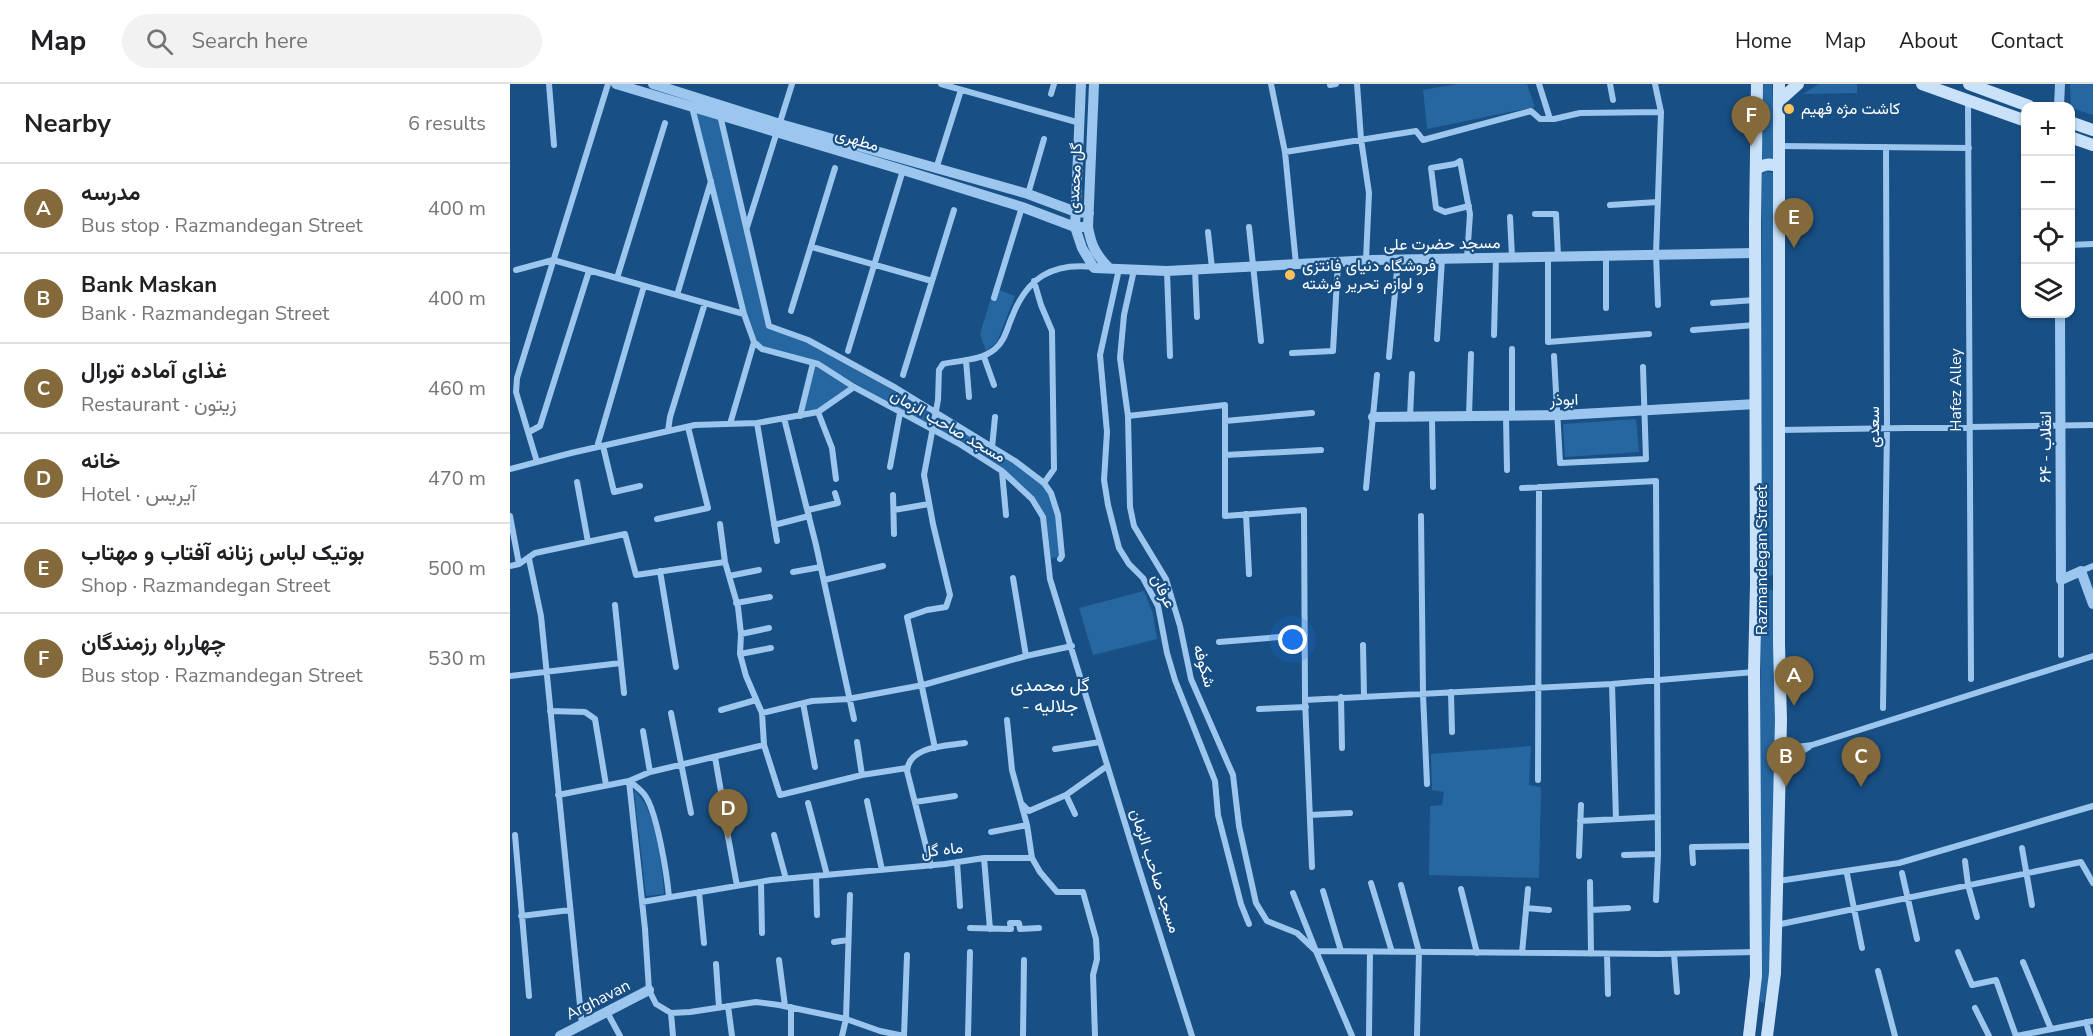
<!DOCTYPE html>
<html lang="en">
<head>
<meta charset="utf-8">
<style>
	body { margin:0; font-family:"Nunito Sans",Vazirmatn,sans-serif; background:#f2f2f2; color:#202124 }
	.controls { position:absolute; right:18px; top:18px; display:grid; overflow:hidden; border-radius:12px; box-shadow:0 2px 4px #0004 }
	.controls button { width:54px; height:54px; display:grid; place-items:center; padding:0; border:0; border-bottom:2px solid #e0e0e0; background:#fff; color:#202124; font:30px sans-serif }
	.you { position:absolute; left:783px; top:556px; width:21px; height:21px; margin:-15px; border:4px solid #fff; border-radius:50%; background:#1a73e8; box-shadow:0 0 0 9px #1a73e833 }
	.badge { display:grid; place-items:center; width:39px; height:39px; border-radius:50%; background:#84693b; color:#fff; font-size:20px; font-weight:700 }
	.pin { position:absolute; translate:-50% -50px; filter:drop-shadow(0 2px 3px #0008) }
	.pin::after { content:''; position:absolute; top:32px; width:21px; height:18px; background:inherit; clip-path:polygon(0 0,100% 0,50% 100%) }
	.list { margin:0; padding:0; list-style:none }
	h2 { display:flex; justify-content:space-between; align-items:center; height:78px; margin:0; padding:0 24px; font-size:26px }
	h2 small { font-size:20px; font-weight:400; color:#757577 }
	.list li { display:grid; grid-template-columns:39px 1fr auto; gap:18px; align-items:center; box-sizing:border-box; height:90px; padding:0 24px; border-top:2px solid #e0e0e0 }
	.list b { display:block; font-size:22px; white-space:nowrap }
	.list p { margin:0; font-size:20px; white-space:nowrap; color:#757577 }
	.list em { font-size:20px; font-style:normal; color:#757577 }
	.icon { flex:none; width:33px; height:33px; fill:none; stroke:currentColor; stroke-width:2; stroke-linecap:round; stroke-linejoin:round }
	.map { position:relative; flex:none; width:1583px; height:952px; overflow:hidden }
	header { display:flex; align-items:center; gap:36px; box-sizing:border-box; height:84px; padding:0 30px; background:#fff; border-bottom:2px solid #e0e0e0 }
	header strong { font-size:28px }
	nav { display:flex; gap:33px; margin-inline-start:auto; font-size:21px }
	.search { width:420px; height:54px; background:#f2f2f2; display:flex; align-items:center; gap:15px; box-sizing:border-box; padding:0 21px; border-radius:33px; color:#757577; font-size:22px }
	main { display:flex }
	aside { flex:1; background:#fff }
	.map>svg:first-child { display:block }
	.green { fill:#2667a2 }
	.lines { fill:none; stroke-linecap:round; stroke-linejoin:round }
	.minor { stroke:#9cc6ed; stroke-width:6 }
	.tertiary { stroke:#9cc6ed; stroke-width:10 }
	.secondary { stroke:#c9e1f9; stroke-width:12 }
	.poi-dot { fill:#ffc258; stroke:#184f84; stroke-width:2 }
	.labels { text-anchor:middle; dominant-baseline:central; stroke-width:4.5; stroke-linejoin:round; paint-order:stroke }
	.poi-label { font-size:16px; fill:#fff; stroke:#184f84; text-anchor:start }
	.street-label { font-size:16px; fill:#fff; stroke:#184f84 }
	.neighbourhood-label { font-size:18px; fill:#fff; stroke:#184f84 }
</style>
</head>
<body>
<header>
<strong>Map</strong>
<div class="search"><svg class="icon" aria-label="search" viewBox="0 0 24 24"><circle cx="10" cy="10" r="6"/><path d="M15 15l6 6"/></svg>Search here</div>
<nav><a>Home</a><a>Map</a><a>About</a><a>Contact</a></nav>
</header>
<main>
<aside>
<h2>Nearby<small>6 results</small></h2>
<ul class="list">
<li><span class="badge">A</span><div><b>مدرسه</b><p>Bus stop · Razmandegan Street</p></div><em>400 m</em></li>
<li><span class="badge">B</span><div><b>Bank Maskan</b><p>Bank · Razmandegan Street</p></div><em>400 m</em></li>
<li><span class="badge">C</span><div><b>غذای آماده تورال</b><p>Restaurant · زیتون</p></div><em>460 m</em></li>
<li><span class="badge">D</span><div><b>خانه</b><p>Hotel · آیریس</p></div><em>470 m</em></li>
<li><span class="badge">E</span><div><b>بوتیک لباس زنانه آفتاب و مهتاب</b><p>Shop · Razmandegan Street</p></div><em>500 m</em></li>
<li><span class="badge">F</span><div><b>چهارراه رزمندگان</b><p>Bus stop · Razmandegan Street</p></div><em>530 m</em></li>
</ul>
</aside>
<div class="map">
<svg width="1583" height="952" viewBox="0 0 1583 952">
	<rect width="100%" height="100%" fill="#184f84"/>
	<!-- green -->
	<path class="green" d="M 947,0 L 1017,0 L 1025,23 L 917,45 L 913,6 Z
		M 1251,0 L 1262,0 L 1266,77 L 1251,78 Z
		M 1309,0 L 1347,0 L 1347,9 L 1293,10 Z
		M 1560,0 L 1583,0 L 1583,31 L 1561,24 Z
		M 185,27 L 208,33 L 258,245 L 297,258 L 424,330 L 420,343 L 312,280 L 253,263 L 246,256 L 237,230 Z
		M 1256,87 L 1266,90 L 1265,490 L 1255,494 L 1251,488 L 1252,91 Z
		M 484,204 L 505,212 L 487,258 L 476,267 L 470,250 Z
		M 305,282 L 341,303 L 307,326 L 292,330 Z
		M 428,331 L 505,378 L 534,400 L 544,421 L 550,472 L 539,475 L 534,431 L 494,387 L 423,345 Z
		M 1126,335 L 1129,368 L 1055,373 L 1053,340 Z
		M 1260,505 L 1265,509 L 1265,655 L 1261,883 L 1254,919 L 1250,918 L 1251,508 Z
		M 634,507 L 643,530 L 647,555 L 583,571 L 569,524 Z
		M 1021,662 L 1019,701 L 1031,703 L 1029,794 L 919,791 L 920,722 L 932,721 L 934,708 L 922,706 L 921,670 Z
		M 124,706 C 127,709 131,713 133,717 C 146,735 153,787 154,810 L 136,812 Z"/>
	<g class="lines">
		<!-- minor -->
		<path class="minor" d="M 39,0 L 44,61
			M 431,0 L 570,39
			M 761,0 L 775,68 L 786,180
			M 847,0 L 851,55 L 859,109 L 856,176
			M 1029,0 L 1040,35
			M 1100,0 L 1103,16
			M 1145,0 L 1151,28 L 1146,170 L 1148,221
			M 820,1 L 826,0
			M 541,10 L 544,0
			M 1458,17 L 1461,595
			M 182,23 L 234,230 L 244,258 L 252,265 L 308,280 L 344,303 L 448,359 L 492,387 L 522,415 L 533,433 L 540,495 L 626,775 L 682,952
			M 210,31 L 259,242 L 298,256 L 386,304 L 505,377 L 534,399 L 541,409 L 548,431 L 552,472 L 550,475
			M 1269,62 L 1459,64
			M 775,68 L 906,47 L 913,56 L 1021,27 L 1030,35 L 1044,35 L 1070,29 L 1151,28
			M 426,85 L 451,6
			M 518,110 L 534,55
			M 1100,121 L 1148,118
			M 1025,130 L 1046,130 L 1048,172
			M 1000,133 L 1002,173
			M 237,143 L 282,0
			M 739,143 L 751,257
			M 698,148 L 702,184
			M 1560,161 L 1583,160
			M 302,163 L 422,197
			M 1038,172 L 1038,258 L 1139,250
			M 957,174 L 960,130 L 950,77 L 945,80 L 921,84 L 926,124 L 935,128 L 959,122
			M 43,176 L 234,230
			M 609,185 L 590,271 L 597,348 L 594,396 L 598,421 L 609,464 L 619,480 L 633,494 L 648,522 L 657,569 L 665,596 L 705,697 L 708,731 L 731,820 L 739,840
			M 685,185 L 687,233
			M 6,186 L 43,176
			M 624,186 L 614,231 L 610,274 L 618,332 L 620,423 L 624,442 L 656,495 L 670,542 L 681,595 L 723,691 L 729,742 L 746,819 L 757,837 L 787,849 L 806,867 L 842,952
			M 657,187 L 660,272
			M 107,194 L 155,39
			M 524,197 L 531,221 L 542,247 L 544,385 L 534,399
			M 167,211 L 201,97
			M 484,214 L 512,123
			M 1203,219 L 1245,216
			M 1096,224 L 1096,171
			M 281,227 L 325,84
			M 1183,246 L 1245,241
			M 984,251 L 986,174
			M 927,255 L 932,175
			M 1002,265 L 1002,332
			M 338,267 L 393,86
			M 782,269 L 823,267 L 828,178
			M 1044,272 L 1050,379 L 1136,375 L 1133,283
			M 474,273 L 484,301
			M 879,273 L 888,176
			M 456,276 L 459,313
			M 393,291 L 444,126
			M 308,328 L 322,364 L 326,395
			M 290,332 L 303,279
			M 618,332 L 715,321 L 715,432 L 794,426 L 795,616 L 802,783
			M 959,332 L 961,270
			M 996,332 L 997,386
			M 900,333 L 902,290
			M 922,333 L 923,403
			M 274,334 L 306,461 L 344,635
			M 715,337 L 802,329
			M 247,339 L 267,457
			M 220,340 L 244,258
			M 1269,346 L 1583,341
			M 158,347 L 160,333 L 195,219
			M 19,348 L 30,342 L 79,187
			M 93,362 L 104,408 L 130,402
			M 87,363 L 134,202
			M 482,364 L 485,333
			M 715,371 L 811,366
			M 27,378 L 6,308 L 7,294 L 98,0
			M 380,383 L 390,329
			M 0,385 L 61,369 L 185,341 L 247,339 L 308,328 L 344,303
			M 492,388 L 496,431
			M 67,398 L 78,458
			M 856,404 L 867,291
			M 1012,404 L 1146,397 L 1148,770 L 1146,816
			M 383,411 L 384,450
			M 298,426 L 328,419 L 325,409
			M 384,426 L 419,420
			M 736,430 L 739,490
			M 0,432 L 9,480
			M 911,432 L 913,610 L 917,700
			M 147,435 L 198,424 L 178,343
			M 210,440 L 215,478 L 228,523 L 231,550 L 230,570 L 236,592 L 252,629 L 254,661 L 270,711 L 352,691 L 397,684
			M 264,441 L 299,432
			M 19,475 L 31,532 L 72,941
			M 0,482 L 9,480 L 25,469 L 115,450 L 126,491 L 215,478
			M 150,487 L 166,583
			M 1571,487 L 1583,482
			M 283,488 L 311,483
			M 219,492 L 249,486
			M 503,494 L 516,572
			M 314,496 L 373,482
			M 1551,496 L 1551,571
			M 226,519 L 260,513
			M 105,521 L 114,609
			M 231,550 L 259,544
			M 709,558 L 795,551
			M 853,561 L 854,612
			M 230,570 L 261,564
			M 0,592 L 111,579
			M 1102,600 L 1106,735
			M 941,608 L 942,648
			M 831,613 L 832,664
			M 795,616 L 1102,600 L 1244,588
			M 293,619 L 305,683
			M 1373,624 L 1377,345 L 1376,63
			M 749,625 L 796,623
			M 211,626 L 246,616
			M 40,627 L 75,628 L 85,635 L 96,701
			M 161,629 L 181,729
			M 252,629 L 302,617 L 338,615 L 413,601 L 516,572 L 562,562
			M 497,636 L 502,686 L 517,741 L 522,774
			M 133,647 L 140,688
			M 347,658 L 352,691
			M 425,664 L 397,533 L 417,526 L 436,523 L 440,511 L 423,440 L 414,391 L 428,316 L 429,286 L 433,280 C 450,276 471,277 485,265 C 495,257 497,244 502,233 C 517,194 542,178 584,183
			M 545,665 L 590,658
			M 1271,665 L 1302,661 L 1583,572
			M 205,673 L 214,725
			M 1271,687 L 1283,673 L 1299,663
			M 1028,696 L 1029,403
			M 119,697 L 135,845 L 139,906 L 146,920 L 161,929 L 180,928 L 246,918 L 269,921 L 336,935 L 370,947 L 394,952
			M 120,697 C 124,701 130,705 134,710 C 147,726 157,791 159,813
			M 48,711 L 119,697 L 140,688 L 254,661
			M 556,711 L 565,730
			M 357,717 L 372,786
			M 405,718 L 445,712
			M 298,719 L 317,791
			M 512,720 L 519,727 L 556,711 L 597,682
			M 800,731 L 840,729
			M 1070,737 L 1148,733
			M 217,747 L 227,802
			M 481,748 L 517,741
			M 5,751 L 19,912
			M 264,751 L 276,795
			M 1512,764 L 1522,821
			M 1114,771 L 1148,770
			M 1069,772 L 1071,721
			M 474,774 L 480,845
			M 1455,777 L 1458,801 L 1467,833
			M 447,778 L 450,822
			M 1183,779 L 1182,763 L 1246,762
			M 421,782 L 397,687 C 399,662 435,662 455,659
			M 1392,789 L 1407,855
			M 1337,790 L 1352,864
			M 306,792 L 307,831
			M 1268,797 L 1389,779 L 1583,722
			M 251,798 L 252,849
			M 1080,798 L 1081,870
			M 861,799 L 882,868
			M 891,801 L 909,868 L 907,952
			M 951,805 L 967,869
			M 813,807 L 831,867
			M 189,808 L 194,859
			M 783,809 L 806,867 L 1149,870 L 1246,868
			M 132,818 L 261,796 L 435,780 L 474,774 L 522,774 L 530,788 L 547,808 L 573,808 L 586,855 L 587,875 L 583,891 L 585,952
			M 1016,824 L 1039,826
			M 1081,826 L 1118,824
			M 11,832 L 60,826
			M 1266,841 L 1571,778 L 1583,799
			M 460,844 L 501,845 L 500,839 L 509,839 L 510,845 L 529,844
			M 324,858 L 338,856
			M 1448,868 L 1462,901 L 1486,896 L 1506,952
			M 1012,869 L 1018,805
			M 1097,870 L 1098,910
			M 1164,870 L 1167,908
			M 269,876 L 275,922
			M 1513,878 L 1541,945
			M 206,880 L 209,923
			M 1368,887 L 1385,952
			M 218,922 L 222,952
			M 1465,924 L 1479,952
			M 97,928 L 110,952
			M 161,929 L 163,952
			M 1576,938 L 1580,952
			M 859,951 L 860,868
			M 281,952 L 281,923
			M 332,952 L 336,935 L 340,811
			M 394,952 L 397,871
			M 458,952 L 460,868
			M 513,952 L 514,876
			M 1506,952 L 1583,937"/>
		<!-- tertiary -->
		<path class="tertiary" d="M 106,0 L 393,86 L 512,123 L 565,143 L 578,143
			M 143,0 L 270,40 L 518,110 L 566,128 L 579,129
			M 571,0 L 565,143 L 572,164 L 584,184 L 657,187 L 863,176 L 1245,169
			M 584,0 L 578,143 C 581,161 586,171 599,184
			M 1549,22 L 1550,0
			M 1550,230 L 1551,496 L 1571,487 L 1583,520
			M 863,333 L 1053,331 L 1246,320
			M 50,952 L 139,906"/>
		<!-- secondary -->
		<path class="secondary" d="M 1412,0 L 1516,37
			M 1459,0 L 1519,22
			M 1269,17 L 1288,0
			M 1560,38 L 1583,46
			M 1560,53 L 1583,61
			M 1246,85 C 1255,80 1260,79 1269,83
			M 1239,952 L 1246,892 L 1244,588 L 1246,501 L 1245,140 L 1247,0
			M 1257,952 L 1265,889 L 1271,636 L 1269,560 L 1269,0"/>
	</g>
	<!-- markers -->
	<g class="poi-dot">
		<circle cx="1279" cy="25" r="6"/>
		<circle cx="780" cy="191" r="6"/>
	</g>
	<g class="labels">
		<!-- poi labels -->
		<g class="poi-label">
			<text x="1291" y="25">کاشت مژه فهیم</text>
			<text x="792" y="182">فروشگاه دنیای فانتزی<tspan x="792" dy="18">و لوازم تحریر فرشته</tspan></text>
		</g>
		<!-- street labels -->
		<g class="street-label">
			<text transform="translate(347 56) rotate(17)">مطهری</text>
			<text transform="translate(565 94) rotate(-87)">گل محمدی</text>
			<text transform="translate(932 160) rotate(-1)">مسجد حضرت علی</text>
			<text transform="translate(1446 306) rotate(-90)">Hafez Alley</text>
			<text transform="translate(1054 316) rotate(-2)">ابوذر</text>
			<text transform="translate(438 342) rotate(30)">مسجد صاحب الزمان</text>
			<text transform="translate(1364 343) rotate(-90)">سعدی</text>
			<text transform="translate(1536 363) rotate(-90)">انقلاب - ۶۴</text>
			<text transform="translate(1252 476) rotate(-90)">Razmandegan Street</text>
			<text transform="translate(653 507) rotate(64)">عرفان</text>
			<text transform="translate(694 582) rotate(74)">شکوفه</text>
			<text transform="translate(432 766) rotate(-7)">ماه گل</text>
			<text transform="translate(645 787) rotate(72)">مسجد صاحب الزمان</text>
			<text transform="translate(88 916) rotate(-27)">Arghavan</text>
		</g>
		<!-- neighbourhood labels -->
		<g class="neighbourhood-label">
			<text x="540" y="601">گل محمدی<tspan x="540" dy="21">- جلالیه</tspan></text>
		</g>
	</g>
</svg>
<div class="controls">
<button>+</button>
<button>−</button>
<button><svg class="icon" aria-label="locate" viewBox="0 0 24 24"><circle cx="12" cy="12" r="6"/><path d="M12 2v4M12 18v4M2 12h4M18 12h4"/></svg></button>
<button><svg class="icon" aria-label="layers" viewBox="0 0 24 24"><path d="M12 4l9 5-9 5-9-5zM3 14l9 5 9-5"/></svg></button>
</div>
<div class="you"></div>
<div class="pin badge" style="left:1284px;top:622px">A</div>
<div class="pin badge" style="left:1276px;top:703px">B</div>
<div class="pin badge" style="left:1351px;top:703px">C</div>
<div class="pin badge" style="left:218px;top:755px">D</div>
<div class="pin badge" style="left:1284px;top:164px">E</div>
<div class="pin badge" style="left:1241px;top:62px">F</div>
</div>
</main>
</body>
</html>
